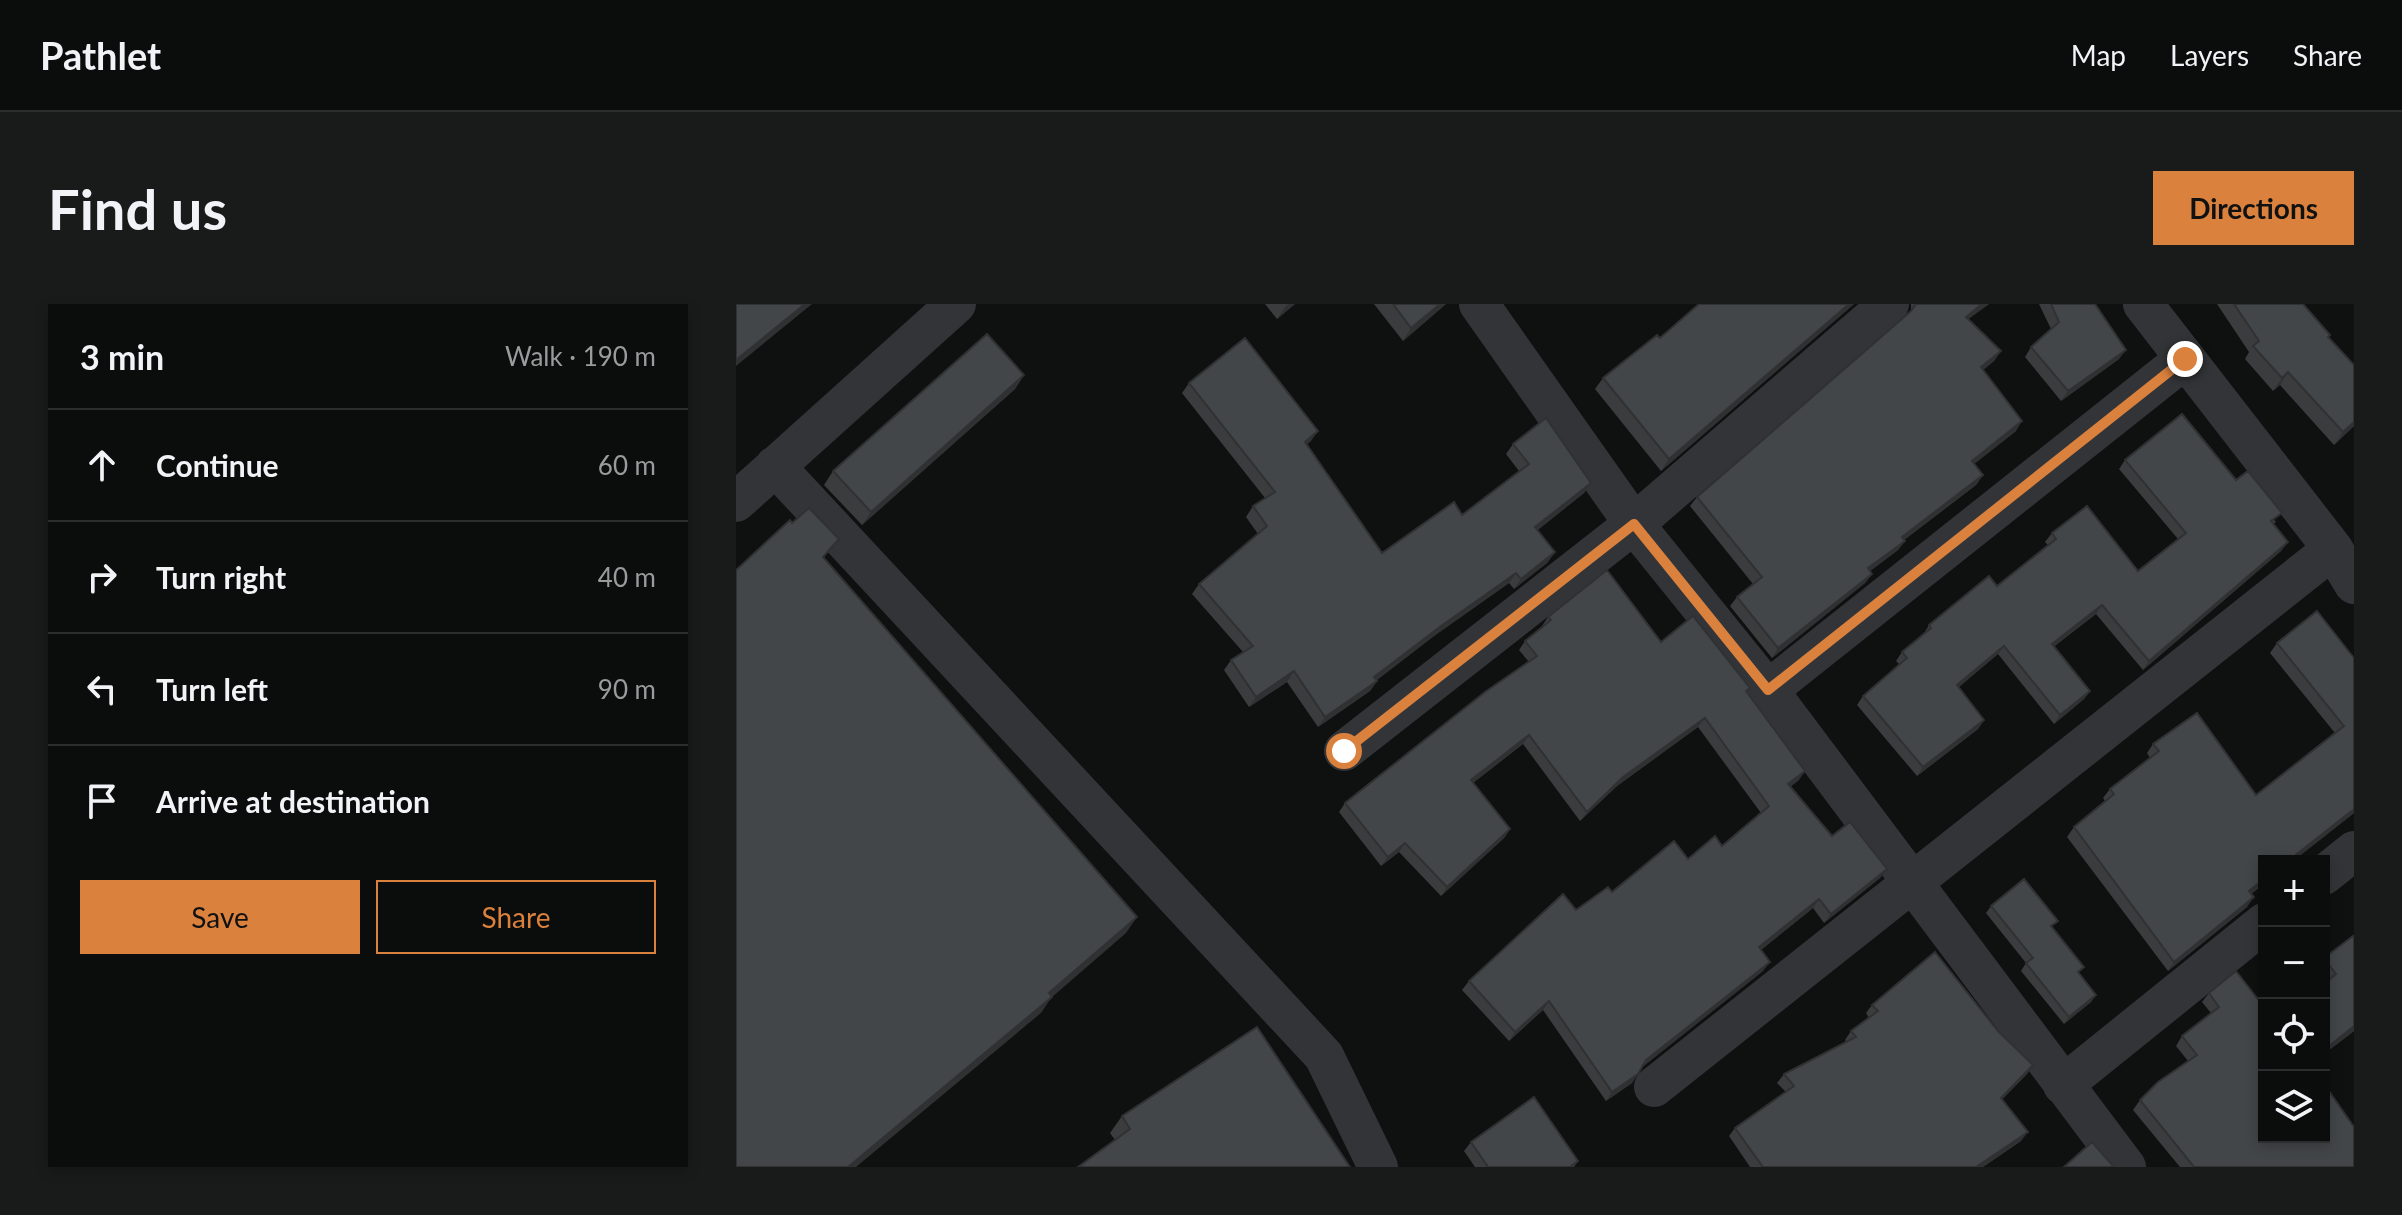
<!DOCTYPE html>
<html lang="en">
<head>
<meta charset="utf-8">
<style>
	body { margin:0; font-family:Lato,sans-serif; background:#191a1a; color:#f1f3f6 }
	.controls { position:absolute; right:24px; bottom:24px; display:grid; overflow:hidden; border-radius:0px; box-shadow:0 4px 12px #0003 }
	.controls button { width:72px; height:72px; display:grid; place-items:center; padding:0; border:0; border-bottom:2px solid #2b2c2d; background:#0b0c0c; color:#f1f3f6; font:40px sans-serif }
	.stop { position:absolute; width:24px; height:24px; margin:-18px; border:6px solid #da813e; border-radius:50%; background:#fff }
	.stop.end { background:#da813e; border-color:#fff; box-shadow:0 2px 8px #0008 }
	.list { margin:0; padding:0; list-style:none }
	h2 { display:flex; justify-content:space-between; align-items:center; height:104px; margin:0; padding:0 32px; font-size:34px }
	h2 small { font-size:26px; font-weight:400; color:#9a9b9d }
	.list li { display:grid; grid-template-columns:52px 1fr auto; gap:24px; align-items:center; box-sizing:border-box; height:112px; padding:0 32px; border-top:2px solid #2b2c2d }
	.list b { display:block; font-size:30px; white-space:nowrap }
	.list em { font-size:26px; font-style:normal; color:#9a9b9d }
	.actions { display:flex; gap:16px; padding:24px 32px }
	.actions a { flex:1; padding:18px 0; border:2px solid #da813e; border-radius:0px; text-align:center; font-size:28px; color:#da813e }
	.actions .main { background:#da813e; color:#111 }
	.icon { flex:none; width:44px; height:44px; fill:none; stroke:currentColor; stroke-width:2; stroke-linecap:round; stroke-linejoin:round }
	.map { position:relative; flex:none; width:1618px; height:863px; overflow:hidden; border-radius:0px }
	header { display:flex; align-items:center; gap:48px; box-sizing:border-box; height:112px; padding:0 40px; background:#0b0c0c; border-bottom:2px solid #2b2c2d }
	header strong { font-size:38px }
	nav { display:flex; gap:44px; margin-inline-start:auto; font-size:28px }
	.intro { display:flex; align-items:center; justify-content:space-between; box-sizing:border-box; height:192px; padding:0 48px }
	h1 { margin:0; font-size:56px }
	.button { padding:20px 36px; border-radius:0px; background:#da813e; color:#111; font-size:28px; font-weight:700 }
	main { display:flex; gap:48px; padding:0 48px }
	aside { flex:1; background:#0b0c0c; border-radius:0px; box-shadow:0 4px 12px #0003 }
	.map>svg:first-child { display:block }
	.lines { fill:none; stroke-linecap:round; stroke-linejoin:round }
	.minor { stroke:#333437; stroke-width:40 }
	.wall { fill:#3a3c3e }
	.shaded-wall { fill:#2f3132 }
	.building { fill:#434648; stroke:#2f3132; stroke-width:2 }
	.route { stroke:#da813e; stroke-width:10 }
</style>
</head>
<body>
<header>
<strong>Pathlet</strong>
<nav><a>Map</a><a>Layers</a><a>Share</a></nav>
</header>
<div class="intro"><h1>Find us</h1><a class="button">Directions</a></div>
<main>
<aside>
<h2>3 min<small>Walk · 190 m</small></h2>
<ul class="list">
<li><svg class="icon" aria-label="ahead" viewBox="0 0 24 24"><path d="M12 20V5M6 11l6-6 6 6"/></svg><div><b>Continue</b></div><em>60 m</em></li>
<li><svg class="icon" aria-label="right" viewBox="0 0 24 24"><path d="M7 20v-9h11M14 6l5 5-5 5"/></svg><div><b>Turn right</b></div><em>40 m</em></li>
<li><svg class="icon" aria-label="left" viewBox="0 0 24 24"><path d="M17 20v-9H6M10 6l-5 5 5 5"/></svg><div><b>Turn left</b></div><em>90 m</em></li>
<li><svg class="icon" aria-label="arrive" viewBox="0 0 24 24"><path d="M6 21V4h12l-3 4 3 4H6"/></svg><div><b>Arrive at destination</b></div></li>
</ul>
<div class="actions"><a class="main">Save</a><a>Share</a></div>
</aside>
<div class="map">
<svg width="1618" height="863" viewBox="0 0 1618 863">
	<rect width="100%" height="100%" fill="#0f1010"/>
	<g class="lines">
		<!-- minor -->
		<path class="minor" d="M 743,0 L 898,220 L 1032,386 L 1390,863
			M 1407,0 L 1597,245 L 1618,280
			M 39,162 L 588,752 L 642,863
			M 0,198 L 220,0
			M 1032,386 L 1449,55
			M 608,447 L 898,220 L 1153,0
			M 1588,571 L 1618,547
			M 1327,781 L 1528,619
			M 918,783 L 1597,245"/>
	</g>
	<!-- wall -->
	<path class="wall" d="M 529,0 L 559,0 L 541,15 Z
		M 638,0 L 710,0 L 667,37 Z
		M 963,0 L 1118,0 L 925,167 L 859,85 L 867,74 L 924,34 Z
		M 1175,0 L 1253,0 L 1232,15 L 1265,47 L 1258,57 L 1247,66 L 1280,127 L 1238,160 L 1247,171 L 1240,181 L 1168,236 L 1169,237 L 1162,246 L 1134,267 L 1136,270 L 1129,279 L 1036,354 L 994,302 L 1001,293 L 1017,280 L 954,202 L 961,193 L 1175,7 Z
		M 1303,0 L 1359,0 L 1383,55 L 1325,97 L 1289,53 L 1295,43 L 1315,25 Z
		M 1481,0 L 1567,0 L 1593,33 L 1618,61 L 1618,122 L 1598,141 L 1544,81 L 1537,87 L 1509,55 L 1513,48 Z
		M 288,71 L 279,85 L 126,221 L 88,181 L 97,167 Z
		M 453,79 L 575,137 L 571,140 L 646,249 L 726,211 L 783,167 L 770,150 L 777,140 L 855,179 L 848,189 L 801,226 L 819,248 L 811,259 L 778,285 L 773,279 L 698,332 L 641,376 L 641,377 L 634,387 L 582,423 L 551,378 L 513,403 L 488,366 L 495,356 L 507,348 L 456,290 L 463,280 L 522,230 L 510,213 L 517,202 L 529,194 L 446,89 Z
		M 1389,156 L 1500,176 L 1540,218 L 1537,220 L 1552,238 L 1545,247 L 1407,366 L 1360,310 L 1318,342 L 1354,387 L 1348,395 L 1318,420 L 1262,350 L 1222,383 L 1248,416 L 1242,425 L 1181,472 L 1121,401 L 1127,392 L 1163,360 L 1160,357 L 1166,348 L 1187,331 L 1193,321 L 1261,282 L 1312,241 L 1309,238 L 1316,229 L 1402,267 L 1442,235 L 1383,165 Z
		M 812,313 L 925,338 L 1014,384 L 1011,388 L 1063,476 L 1055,482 L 1096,532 L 1151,565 L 1144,574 L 1088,619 L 1077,604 L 1025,646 L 1027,667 L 906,763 L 896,779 L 870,797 L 807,706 L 773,737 L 726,686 L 733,677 L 840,606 L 876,588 L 952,555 L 986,542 L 1025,509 L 962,423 L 881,482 L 844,517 L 787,440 L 737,479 L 774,525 L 768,534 L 705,592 L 663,548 L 645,562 L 603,508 L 609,499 L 793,358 L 783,346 L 789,337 L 807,323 L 806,322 Z
		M 1541,339 L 1618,354 L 1618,509 L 1515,590 L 1511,603 L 1432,667 L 1331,533 L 1338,523 L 1369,497 L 1367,494 L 1374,485 L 1414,454 L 1411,449 L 1417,440 L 1520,491 L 1599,429 L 1534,349 Z
		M 1255,602 L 1317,624 L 1343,670 L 1360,691 L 1355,698 L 1328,720 L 1285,667 L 1290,659 L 1250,609 Z
		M 1617,632 L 1618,727 L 1588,750 L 1588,680 L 1591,677 L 1588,673 L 1588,654 Z
		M 1473,689 L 1618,863 L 1444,863 L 1397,806 L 1404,796 L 1452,757 L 1440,742 L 1446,732 L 1475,709 L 1466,698 Z
		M 1136,701 L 1262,727 L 1297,761 L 1291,770 L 1266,795 L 1285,837 L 1247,863 L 1014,863 L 993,832 L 999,824 L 1050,788 L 1041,779 L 1048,770 L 1110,738 L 1109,736 L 1115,727 L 1133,714 L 1130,709 Z
		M 386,812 L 614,863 L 379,836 L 374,829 Z
		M 735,838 L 842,857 L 838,863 L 739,863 L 728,847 Z"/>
	<!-- shaded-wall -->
	<path class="shaded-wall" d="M 69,0 L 76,0 L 0,62 L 0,56 Z
		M 552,0 L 559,0 L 541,15 L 550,2 Z
		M 704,0 L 710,0 L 667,37 L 675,24 Z
		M 1113,0 L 1118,0 L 925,167 L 933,155 Z
		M 1246,0 L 1253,0 L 1223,22 L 1230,13 Z
		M 1390,46 L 1383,55 L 1325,97 L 1332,87 Z
		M 1265,47 L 1258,57 L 1238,73 L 1245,63 Z
		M 1552,68 L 1544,81 L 1537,87 L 1546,74 Z
		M 288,71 L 279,85 L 126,221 L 135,208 Z
		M 1286,117 L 1280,127 L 1229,167 L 1236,157 Z
		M 1618,118 L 1618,122 L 1598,141 L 1607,128 Z
		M 582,127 L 575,137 L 562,148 L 569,138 Z
		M 1247,171 L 1240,181 L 1159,243 L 1166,233 Z
		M 855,179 L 848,189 L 792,234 L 799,223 Z
		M 1169,237 L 1162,246 L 1125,274 L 1132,264 Z
		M 1552,238 L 1545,247 L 1407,366 L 1413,357 Z
		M 819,248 L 811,259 L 778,285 L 785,275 Z
		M 780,269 L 773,279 L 698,332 L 631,383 L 638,373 L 705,322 Z
		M 1136,270 L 1129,279 L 1036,354 L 1042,344 Z
		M 1366,301 L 1360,310 L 1310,349 L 1316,340 Z
		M 1268,342 L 1262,350 L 1215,390 L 1221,381 Z
		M 558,367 L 551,378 L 513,403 L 520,393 Z
		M 641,377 L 634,387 L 582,423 L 589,413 Z
		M 1354,387 L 1348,395 L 1318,420 L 1324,411 Z
		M 969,414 L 962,423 L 881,482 L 844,517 L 851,508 L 887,473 Z
		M 1248,416 L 1242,425 L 1181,472 L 1187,463 Z
		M 793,431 L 787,440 L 729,485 L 735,476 Z
		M 1069,467 L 1063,476 L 1046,489 L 1052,480 Z
		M 1618,505 L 1618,509 L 1557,557 L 1552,557 Z
		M 774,525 L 768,534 L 705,592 L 711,583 Z
		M 669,539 L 663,548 L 645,562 L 652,553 Z
		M 1151,565 L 1144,574 L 1088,619 L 1095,610 Z
		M 1528,575 L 1528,580 L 1506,597 L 1513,587 Z
		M 1518,593 L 1511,603 L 1432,667 L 1438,658 Z
		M 1083,595 L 1077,604 L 1017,652 L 1023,643 Z
		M 401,613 L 390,629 L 315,694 L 305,709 L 120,863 L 112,863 Z
		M 1034,658 L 1027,667 L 904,765 L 910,756 Z
		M 1360,691 L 1355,698 L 1328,720 L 1333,713 Z
		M 813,697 L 807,706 L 773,737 L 779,728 Z
		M 1618,722 L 1618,727 L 1588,750 L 1588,746 Z
		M 1297,761 L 1291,770 L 1259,803 L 1265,794 Z
		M 902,770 L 896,779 L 870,797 L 876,788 Z
		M 1292,828 L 1285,837 L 1247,863 L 1240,863 Z"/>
	<!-- building -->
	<path class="building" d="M 0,0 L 69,0 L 0,56 Z
		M 657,0 L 704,0 L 675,24 Z
		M 963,0 L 1113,0 L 933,155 L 867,74 L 921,31 L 924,34 Z
		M 1180,0 L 1246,0 L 1230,13 L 1265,47 L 1245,63 L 1286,117 L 1236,157 L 1247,171 L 1166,233 L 1169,237 L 1132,264 L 1136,270 L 1042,344 L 1001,293 L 1026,273 L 961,193 L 1175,7 Z
		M 1315,0 L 1359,0 L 1390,46 L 1332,87 L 1295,43 L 1323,18 Z
		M 1498,0 L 1567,0 L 1594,31 L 1592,33 L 1618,61 L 1618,118 L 1607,128 L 1552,68 L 1546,74 L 1517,42 L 1523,37 Z
		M 251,30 L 288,71 L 135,208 L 97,167 Z
		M 509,34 L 582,127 L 569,138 L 646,249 L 718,198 L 726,211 L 793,160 L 777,140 L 810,114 L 855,179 L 799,223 L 819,248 L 785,275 L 780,269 L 705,322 L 638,373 L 641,377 L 589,413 L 558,367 L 520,393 L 495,356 L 517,342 L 463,280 L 531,222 L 517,202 L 539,188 L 453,79 Z
		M 1446,110 L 1500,176 L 1512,167 L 1546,209 L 1535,217 L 1552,238 L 1413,357 L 1366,301 L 1316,340 L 1354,387 L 1324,411 L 1268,342 L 1221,381 L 1248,416 L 1187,463 L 1127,392 L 1171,354 L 1166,348 L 1195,324 L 1193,321 L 1253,272 L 1261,282 L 1320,235 L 1316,229 L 1351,202 L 1402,267 L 1450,229 L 1389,156 Z
		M 73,204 L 103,235 L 87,253 L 401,613 L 313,689 L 316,693 L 112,863 L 0,863 L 0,266 L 54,216 L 56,219 Z
		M 871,266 L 925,338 L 957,312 L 1014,384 L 1010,387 L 1069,467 L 1052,480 L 1096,532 L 1114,518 L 1151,565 L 1095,610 L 1083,595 L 1023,643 L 1034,658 L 910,756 L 902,770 L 876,788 L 813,697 L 779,728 L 733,677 L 827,590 L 840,606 L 872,583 L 876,588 L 938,537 L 952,555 L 979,532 L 986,542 L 1033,502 L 969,414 L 887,473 L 851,508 L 793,431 L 735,476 L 774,525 L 711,583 L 669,539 L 652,553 L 609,499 L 749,388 L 801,352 L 789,337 L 815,316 L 812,313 Z
		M 1581,307 L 1618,354 L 1618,505 L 1552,557 L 1528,557 L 1528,575 L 1513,587 L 1518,593 L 1438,658 L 1338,523 L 1378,490 L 1374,485 L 1423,447 L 1417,440 L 1461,409 L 1520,491 L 1608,422 L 1541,339 Z
		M 1288,575 L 1322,617 L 1315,622 L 1348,663 L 1342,668 L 1360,691 L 1333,713 L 1290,659 L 1297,654 L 1255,602 Z
		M 1617,632 L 1618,634 L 1618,722 L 1588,746 L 1588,680 L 1600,670 L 1588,654 Z
		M 1199,648 L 1262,727 L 1297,761 L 1265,794 L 1292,828 L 1240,863 L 1027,863 L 999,824 L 1058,782 L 1048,770 L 1120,733 L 1115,727 L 1142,707 L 1136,701 Z
		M 1500,667 L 1528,703 L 1528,833 L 1588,833 L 1588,780 L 1618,823 L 1618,863 L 1458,863 L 1404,796 L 1422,778 L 1461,751 L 1446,732 L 1483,703 L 1473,689 Z
		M 521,723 L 614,863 L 342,863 L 394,825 L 386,812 Z
		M 798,793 L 842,857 L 834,863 L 752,863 L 735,838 Z
		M 1356,838 L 1378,863 L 1328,863 Z"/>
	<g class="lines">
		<!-- route -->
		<path class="route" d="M 608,447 L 898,220 L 1032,386 L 1449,55"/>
	</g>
</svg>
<div class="controls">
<button>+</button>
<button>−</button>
<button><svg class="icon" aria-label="locate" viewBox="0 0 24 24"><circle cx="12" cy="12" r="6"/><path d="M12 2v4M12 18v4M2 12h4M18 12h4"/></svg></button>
<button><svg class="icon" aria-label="layers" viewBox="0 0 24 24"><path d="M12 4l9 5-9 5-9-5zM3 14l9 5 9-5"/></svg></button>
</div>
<div class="stop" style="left:608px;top:447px"></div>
<div class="stop end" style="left:1449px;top:55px"></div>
</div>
</main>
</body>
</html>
